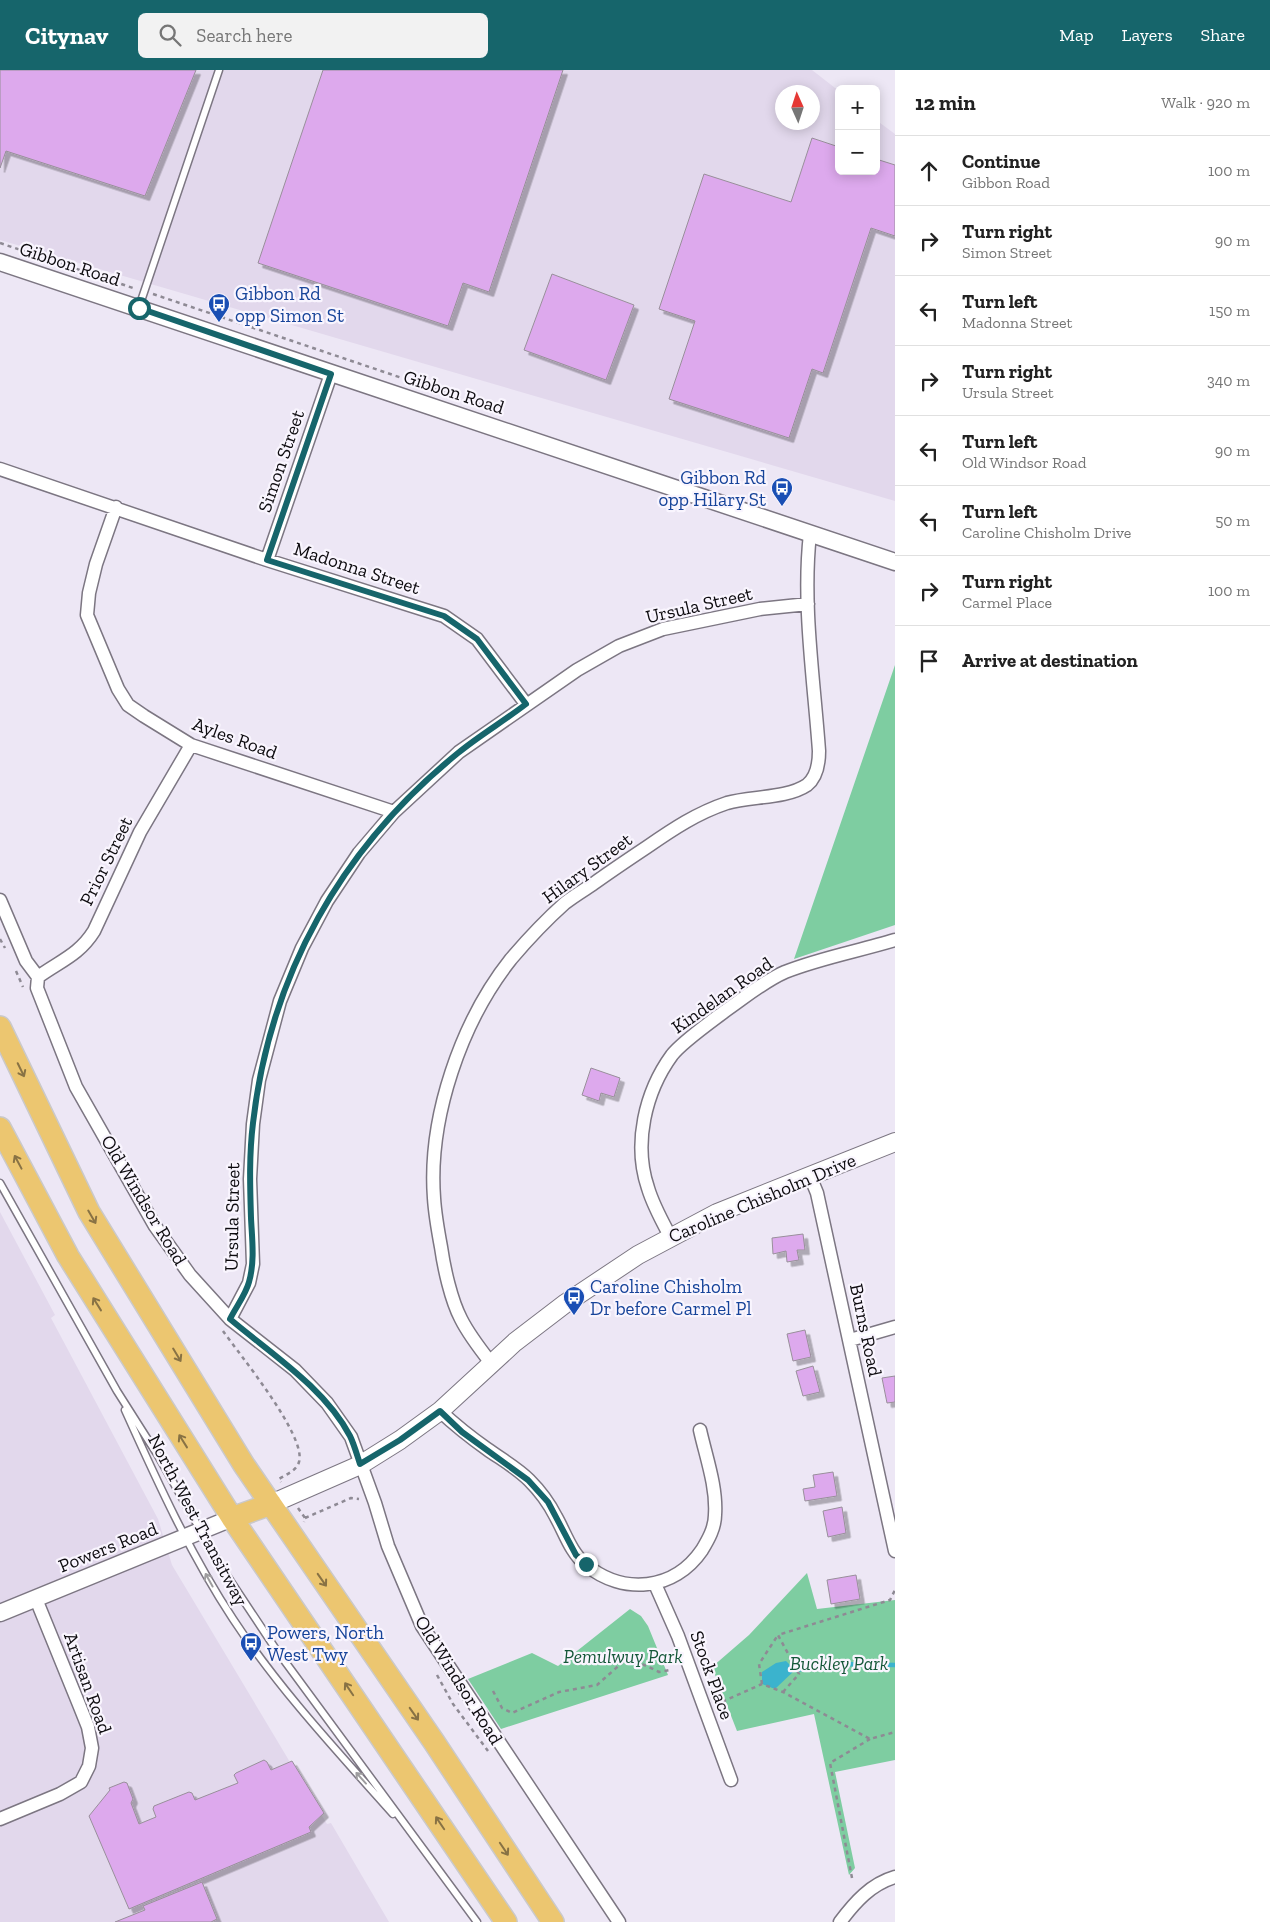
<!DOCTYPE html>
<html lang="en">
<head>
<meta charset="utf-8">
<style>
	body { margin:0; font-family:"Zilla Slab",serif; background:#f2f2f2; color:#222 }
	.controls { position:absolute; right:15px; top:15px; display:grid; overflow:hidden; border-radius:8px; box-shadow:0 2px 12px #0003 }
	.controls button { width:45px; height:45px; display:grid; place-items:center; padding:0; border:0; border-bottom:1px solid #e0e0e0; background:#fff; color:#222; font:25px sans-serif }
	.compass { position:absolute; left:775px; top:15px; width:45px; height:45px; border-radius:50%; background:#fff; box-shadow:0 2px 12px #0003; rotate:357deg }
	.stop { position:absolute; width:15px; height:15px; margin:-11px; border:4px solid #16656b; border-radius:50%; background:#fff }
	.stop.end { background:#16656b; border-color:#fff; box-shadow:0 1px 5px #0008 }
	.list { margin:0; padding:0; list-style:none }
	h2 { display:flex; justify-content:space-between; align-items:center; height:65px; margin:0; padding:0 20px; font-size:21px }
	h2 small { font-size:16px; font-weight:400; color:#767676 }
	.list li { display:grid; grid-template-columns:32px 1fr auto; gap:15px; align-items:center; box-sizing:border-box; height:70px; padding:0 20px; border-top:1px solid #e0e0e0 }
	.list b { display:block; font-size:19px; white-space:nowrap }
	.list p { margin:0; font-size:16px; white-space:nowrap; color:#767676 }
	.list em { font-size:16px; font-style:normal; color:#767676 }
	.icon { flex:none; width:28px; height:28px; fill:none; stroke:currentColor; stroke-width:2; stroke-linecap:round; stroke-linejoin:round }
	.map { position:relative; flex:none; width:895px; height:1852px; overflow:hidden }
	header { display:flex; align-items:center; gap:30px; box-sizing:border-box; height:70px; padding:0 25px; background:#16656b; color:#fff }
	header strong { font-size:24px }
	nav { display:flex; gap:28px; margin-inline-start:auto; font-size:18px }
	.search { width:350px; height:45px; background:#f2f2f2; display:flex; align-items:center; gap:12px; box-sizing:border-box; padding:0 18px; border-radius:8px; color:#767676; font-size:19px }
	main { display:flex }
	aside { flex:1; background:#fff }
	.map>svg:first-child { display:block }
	.built { fill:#e2d8ec; fill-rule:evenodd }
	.green { fill:#7ecda1 }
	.water { fill:#3bb3cd }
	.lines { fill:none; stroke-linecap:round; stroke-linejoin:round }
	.stream { stroke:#3bb3cd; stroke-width:4.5 }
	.building { fill:#dda9ed; stroke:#988f9a; filter:url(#shadow) }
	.service-casing { stroke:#7c7682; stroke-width:9 }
	.minor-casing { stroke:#7c7682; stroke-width:15 }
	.tertiary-casing { stroke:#7c7682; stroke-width:19 }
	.secondary-casing { stroke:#7c7682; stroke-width:20 }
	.trunk-casing { stroke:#cac9ca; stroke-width:24 }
	.path { stroke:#8e8a94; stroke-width:2.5; stroke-dasharray:4 4; stroke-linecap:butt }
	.service { stroke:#fff; stroke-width:6 }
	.minor { stroke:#fff; stroke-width:12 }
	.tertiary { stroke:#fff; stroke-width:16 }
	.secondary { stroke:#fff; stroke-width:18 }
	.trunk { stroke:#ecc670; stroke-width:21 }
	.oneway { stroke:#887244 }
	.oneway2 { stroke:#9e9d9f }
	.route { stroke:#16656b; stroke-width:6 }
	.labels { text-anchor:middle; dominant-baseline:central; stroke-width:4.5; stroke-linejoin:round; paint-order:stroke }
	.street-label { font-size:19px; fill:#0d0b0f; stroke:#f9f5fe }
	.transit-label { font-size:19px; fill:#164399; stroke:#f9f5fe; text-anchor:start }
	.park-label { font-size:19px; font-style:italic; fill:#145738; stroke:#f9f5fe }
</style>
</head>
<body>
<header>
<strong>Citynav</strong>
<div class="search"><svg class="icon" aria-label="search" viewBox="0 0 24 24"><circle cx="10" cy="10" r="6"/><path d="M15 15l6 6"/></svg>Search here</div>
<nav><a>Map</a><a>Layers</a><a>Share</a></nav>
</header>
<main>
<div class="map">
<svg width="895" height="1852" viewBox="0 0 895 1852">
	<defs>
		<filter id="shadow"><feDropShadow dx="4.5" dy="4.5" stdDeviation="0" flood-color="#0004"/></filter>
	</defs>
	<rect width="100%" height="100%" fill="#ede7f5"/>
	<!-- built -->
	<path class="built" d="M 0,0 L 812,0 L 839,21 L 839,101 L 876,101 L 876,50 L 895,64 L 895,431 L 0,170 ZM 782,22 L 812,22 L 812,52 L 782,52 Z
		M 0,1142 L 55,1245 L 51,1248 L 158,1449 L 172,1495 L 327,1754 L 331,1753 L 389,1852 L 0,1852 Z"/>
	<!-- green -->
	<path class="green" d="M 895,595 L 895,855 L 794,889 Z
		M 807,1503 L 817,1539 L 895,1530 L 895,1690 L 835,1702 L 855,1798 L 849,1805 L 814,1644 L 737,1661 L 712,1597 L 749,1565 Z
		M 630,1539 L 641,1546 L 648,1556 L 668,1605 L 501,1659 L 468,1609 L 532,1583 L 558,1596 Z"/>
	<!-- water -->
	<path class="water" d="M 786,1591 L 795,1600 L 775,1619 L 762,1614 L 762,1602 L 776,1593 Z"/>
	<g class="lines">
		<!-- stream -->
		<path class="stream" d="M 795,1600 L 840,1594 L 895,1595"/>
	</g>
	<!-- building -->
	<path class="building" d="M 0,0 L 196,0 L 145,126 L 6,81 L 0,98 Z
		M 323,0 L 563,0 L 489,222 L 463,213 L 448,256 L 258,193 Z
		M 812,68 L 839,77 L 839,101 L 876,101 L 876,89 L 895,95 L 895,166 L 871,158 L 823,303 L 812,299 L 789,368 L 669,329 L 695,251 L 659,239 L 704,104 L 791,132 Z
		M 552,204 L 634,235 L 606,310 L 524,280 Z
		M 591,998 L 620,1008 L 614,1027 L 601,1023 L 599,1031 L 582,1025 Z
		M 803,1164 L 805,1180 L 797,1180 L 799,1190 L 787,1192 L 786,1181 L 773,1184 L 772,1168 Z
		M 805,1260 L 811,1287 L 793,1291 L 787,1264 Z
		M 813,1296 L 820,1322 L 803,1326 L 796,1301 Z
		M 895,1306 L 895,1332 L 887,1333 L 882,1308 Z
		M 833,1402 L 837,1426 L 805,1431 L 803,1419 L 815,1417 L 813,1405 Z
		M 842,1437 L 846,1463 L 828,1467 L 823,1441 Z
		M 856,1505 L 860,1529 L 831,1534 L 827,1510 Z
		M 264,1690 L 267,1692 L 271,1700 L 292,1691 L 324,1743 L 309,1757 L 311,1762 L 129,1839 L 89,1746 L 110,1720 L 109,1718 L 124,1712 L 127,1713 L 133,1729 L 131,1733 L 139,1754 L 156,1747 L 153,1739 L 154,1736 L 189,1722 L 192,1723 L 195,1730 L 238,1713 L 234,1705 L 236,1703 Z
		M 202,1812 L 217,1849 L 211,1852 L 115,1852 L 145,1840 L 143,1836 Z"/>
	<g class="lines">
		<!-- service casing -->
		<g class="service-casing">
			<path id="service" d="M 139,237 L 219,0
				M 0,1113 L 117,1321 L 157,1384 L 222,1498 L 275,1578 L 477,1852
				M 125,1340 C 157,1411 190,1484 233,1549 C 279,1619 337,1681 393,1744"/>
		</g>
		<!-- minor casing -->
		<g class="minor-casing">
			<path id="minor" d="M 0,399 L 267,490 L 444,546 L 477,569 L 526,634
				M 116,437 L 96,494 L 89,523 L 87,545 L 118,619 L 128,635 L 144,646 L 191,675 L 394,742
				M 267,490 L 331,304
				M 0,830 L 26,891 L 38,907 L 37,918 L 76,1017 L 155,1156 L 190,1205 L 230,1249 L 295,1300 L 327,1333 L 351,1367 L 375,1433 L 388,1476 L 422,1556 L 619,1852
				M 38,907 C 60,891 79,885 94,861 L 140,762 L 191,675
				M 810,1106 L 817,1123 L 895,1481
				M 670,1166 C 662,1151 653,1135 648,1118 C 633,1074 645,1022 672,985 C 682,972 712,951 725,941 C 744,928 764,911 785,902 C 820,888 859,881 895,870
				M 230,1249 L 249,1213 L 253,1194 L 250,1109 L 253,1054 L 259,1010 L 280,931 L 302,878 L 327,831 L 359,783 L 394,742 L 459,682 L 577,600 L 619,576 L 663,559 L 760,539 L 808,534
				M 850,1270 L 895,1257
				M 491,1293 C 480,1279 469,1265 461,1249 C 451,1230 444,1198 441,1177 C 438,1161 435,1144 434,1128 C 428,1048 461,952 511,889 C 528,869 546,850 565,833 C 574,826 584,820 593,814 C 611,801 629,789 647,777 C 673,759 697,743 727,733 C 750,726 786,729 807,715 C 817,707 819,694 819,681 C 814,610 802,534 810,464
				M 440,1341 C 455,1355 470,1367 487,1379 C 501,1389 517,1398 529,1410 C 540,1421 549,1433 556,1447 C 565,1463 571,1483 586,1495 C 623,1525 674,1521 702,1480 C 708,1470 715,1458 715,1445 C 717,1417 706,1387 700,1360
				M 655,1514 L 678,1566 L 731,1710
				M 0,1749 L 60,1724 L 81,1712 L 89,1696 L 92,1678 L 88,1657 L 80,1637 L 36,1529
				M 840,1852 C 855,1832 871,1814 895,1807"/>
		</g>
		<!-- tertiary casing -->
		<g class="tertiary-casing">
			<path id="tertiary" d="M 0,192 C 299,291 597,392 895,492
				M 0,1543 L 232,1448"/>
		</g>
		<!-- secondary casing -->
		<g class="secondary-casing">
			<path id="secondary" d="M 271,1434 L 360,1395 L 400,1370 L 440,1341 L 515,1272 L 566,1233 L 638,1185 L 717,1143 L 895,1072"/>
		</g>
		<!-- trunk casing -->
		<g class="trunk-casing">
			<path id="trunk" d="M 0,957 L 89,1142 L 244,1395 L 434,1672 L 553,1852
				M 0,1058 L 68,1186 L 232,1448 L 506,1852
				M 232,1448 L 271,1434"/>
		</g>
		<!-- path -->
		<path class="path" d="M 0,173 L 136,219
			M 153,224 L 485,336 L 485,338
			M 0,869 L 5,878
			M 16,901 L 23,917
			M 223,1261 C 239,1284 307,1366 299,1392 C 296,1401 287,1404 279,1409 L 281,1412
			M 298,1438 L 305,1448 L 304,1452
			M 305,1448 L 351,1428 L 359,1429
			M 437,1605 L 453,1634 L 488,1681
			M 762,1614 L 759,1594 L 778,1565
			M 493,1621 L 502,1638 L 512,1643 L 559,1622 L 597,1615 L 624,1591 L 634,1590 L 659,1602 L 670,1600
			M 783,1622 L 799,1604 L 778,1565 L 890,1530 L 895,1520
			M 715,1635 L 762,1614 L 783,1622 L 870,1669 L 895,1662
			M 852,1808 L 830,1693 L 870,1669"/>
		<!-- service -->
		<use href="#service" class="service"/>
		<!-- minor -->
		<use href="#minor" class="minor"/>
		<!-- tertiary -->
		<use href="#tertiary" class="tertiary"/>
		<!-- secondary -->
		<use href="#secondary" class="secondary"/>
		<!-- trunk -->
		<use href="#trunk" class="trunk"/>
	</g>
	<!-- one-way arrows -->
	<defs><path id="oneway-shaft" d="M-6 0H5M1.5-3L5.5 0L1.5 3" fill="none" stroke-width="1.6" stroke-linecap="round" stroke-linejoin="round" transform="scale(1.25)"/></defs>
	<g class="oneway">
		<use href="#oneway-shaft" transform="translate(21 1000) rotate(64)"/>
		<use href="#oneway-shaft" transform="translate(18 1092) rotate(-118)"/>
		<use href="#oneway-shaft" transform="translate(92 1147) rotate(60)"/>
		<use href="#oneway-shaft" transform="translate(97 1234) rotate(-122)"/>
		<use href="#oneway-shaft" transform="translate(177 1285) rotate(59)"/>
		<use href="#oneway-shaft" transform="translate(183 1371) rotate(-122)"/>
		<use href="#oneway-shaft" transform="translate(322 1510) rotate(55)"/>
		<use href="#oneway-shaft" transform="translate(349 1619) rotate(-124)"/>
		<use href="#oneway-shaft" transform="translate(414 1644) rotate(55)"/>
		<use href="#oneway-shaft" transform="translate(440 1753) rotate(-124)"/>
		<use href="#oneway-shaft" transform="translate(504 1779) rotate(56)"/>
	</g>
	<g class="oneway2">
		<use href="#oneway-shaft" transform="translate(209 1510) rotate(-119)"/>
		<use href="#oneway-shaft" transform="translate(361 1708) rotate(-132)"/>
	</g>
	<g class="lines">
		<!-- route -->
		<path class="route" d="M 139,238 L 331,304 L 267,490 L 444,546 L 477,569 L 526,634 C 504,651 480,665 458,683 C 342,777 270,904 253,1053 C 249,1085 250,1116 251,1148 C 252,1169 255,1191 249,1212 C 246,1224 236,1237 230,1249 C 270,1283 325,1318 350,1366 C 354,1374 357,1385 360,1394 L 400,1370 L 440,1341 L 462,1362 L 528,1410 L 548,1432 L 576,1485 L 586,1494"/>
	</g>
	<!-- icons -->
	<defs>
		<g id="bus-pin" transform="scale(1.125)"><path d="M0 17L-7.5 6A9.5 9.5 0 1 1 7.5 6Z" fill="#1a4fb4" stroke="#f9f5fe"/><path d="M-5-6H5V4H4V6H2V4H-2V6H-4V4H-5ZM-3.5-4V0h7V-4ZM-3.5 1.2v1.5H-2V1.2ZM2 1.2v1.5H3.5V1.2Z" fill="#fff"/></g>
	</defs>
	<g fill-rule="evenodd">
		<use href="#bus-pin" x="219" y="234"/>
		<use href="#bus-pin" x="782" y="418"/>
		<use href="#bus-pin" x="574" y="1227"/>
		<use href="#bus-pin" x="251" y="1573"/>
	</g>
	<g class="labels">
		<!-- street labels -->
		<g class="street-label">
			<text transform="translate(70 194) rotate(18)">Gibbon Road</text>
			<text transform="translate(454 322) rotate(18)">Gibbon Road</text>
			<text transform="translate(281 391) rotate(-71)">Simon Street</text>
			<text transform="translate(357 498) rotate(18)">Madonna Street</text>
			<text transform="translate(699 535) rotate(-13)">Ursula Street</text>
			<text transform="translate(235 668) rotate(20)">Ayles Road</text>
			<text transform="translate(106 791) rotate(-64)">Prior Street</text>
			<text transform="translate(587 798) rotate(-36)">Hilary Street</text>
			<text transform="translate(722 925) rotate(-35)">Kindelan Road</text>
			<text transform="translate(762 1128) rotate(-23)">Caroline Chisholm Drive</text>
			<text transform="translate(144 1130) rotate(59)">Old Windsor Road</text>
			<text transform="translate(232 1147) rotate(-89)">Ursula Street</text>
			<text transform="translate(866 1260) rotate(78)">Burns Road</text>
			<text transform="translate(198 1450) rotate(62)">North West Transitway</text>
			<text transform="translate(108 1477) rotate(-22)">Powers Road</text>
			<text transform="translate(712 1605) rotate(70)">Stock Place</text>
			<text transform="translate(459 1610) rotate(58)">Old Windsor Road</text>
			<text transform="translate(88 1613) rotate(70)">Artisan Road</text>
		</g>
		<!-- transit labels -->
		<g class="transit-label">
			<text x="235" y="223">Gibbon Rd<tspan x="235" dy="22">opp Simon St</tspan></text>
			<text x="766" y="407" text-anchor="end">Gibbon Rd<tspan x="766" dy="22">opp Hilary St</tspan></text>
			<text x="590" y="1216">Caroline Chisholm<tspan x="590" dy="22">Dr before Carmel Pl</tspan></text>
			<text x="267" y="1562">Powers, North<tspan x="267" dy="22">West Twy</tspan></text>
		</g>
		<!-- park labels -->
		<g class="park-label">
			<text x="623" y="1586">Pemulwuy Park</text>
			<text x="839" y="1593">Buckley Park</text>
		</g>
	</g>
</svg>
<div class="controls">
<button>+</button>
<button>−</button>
</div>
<svg class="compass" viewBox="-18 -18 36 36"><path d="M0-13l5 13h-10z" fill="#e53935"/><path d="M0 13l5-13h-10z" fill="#767676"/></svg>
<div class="stop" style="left:139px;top:238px"></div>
<div class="stop end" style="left:586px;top:1494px"></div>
</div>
<aside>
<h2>12 min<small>Walk · 920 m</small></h2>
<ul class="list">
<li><svg class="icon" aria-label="ahead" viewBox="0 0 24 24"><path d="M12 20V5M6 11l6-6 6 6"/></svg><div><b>Continue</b><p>Gibbon Road</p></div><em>100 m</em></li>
<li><svg class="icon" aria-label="right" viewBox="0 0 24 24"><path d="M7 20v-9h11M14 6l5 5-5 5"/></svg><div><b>Turn right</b><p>Simon Street</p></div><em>90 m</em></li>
<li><svg class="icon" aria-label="left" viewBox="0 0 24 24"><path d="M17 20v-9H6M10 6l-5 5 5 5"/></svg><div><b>Turn left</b><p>Madonna Street</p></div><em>150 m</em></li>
<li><svg class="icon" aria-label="right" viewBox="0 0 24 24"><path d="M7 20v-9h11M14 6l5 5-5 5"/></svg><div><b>Turn right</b><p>Ursula Street</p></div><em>340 m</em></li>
<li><svg class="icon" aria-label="left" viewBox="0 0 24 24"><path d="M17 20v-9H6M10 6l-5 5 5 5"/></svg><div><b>Turn left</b><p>Old Windsor Road</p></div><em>90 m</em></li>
<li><svg class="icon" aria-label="left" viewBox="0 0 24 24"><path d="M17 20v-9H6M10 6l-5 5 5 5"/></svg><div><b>Turn left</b><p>Caroline Chisholm Drive</p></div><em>50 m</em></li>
<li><svg class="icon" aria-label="right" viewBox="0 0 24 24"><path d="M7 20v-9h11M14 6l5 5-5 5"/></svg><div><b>Turn right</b><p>Carmel Place</p></div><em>100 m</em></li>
<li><svg class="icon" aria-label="arrive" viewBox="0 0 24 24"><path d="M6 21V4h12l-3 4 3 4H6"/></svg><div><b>Arrive at destination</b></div></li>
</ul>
</aside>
</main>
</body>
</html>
